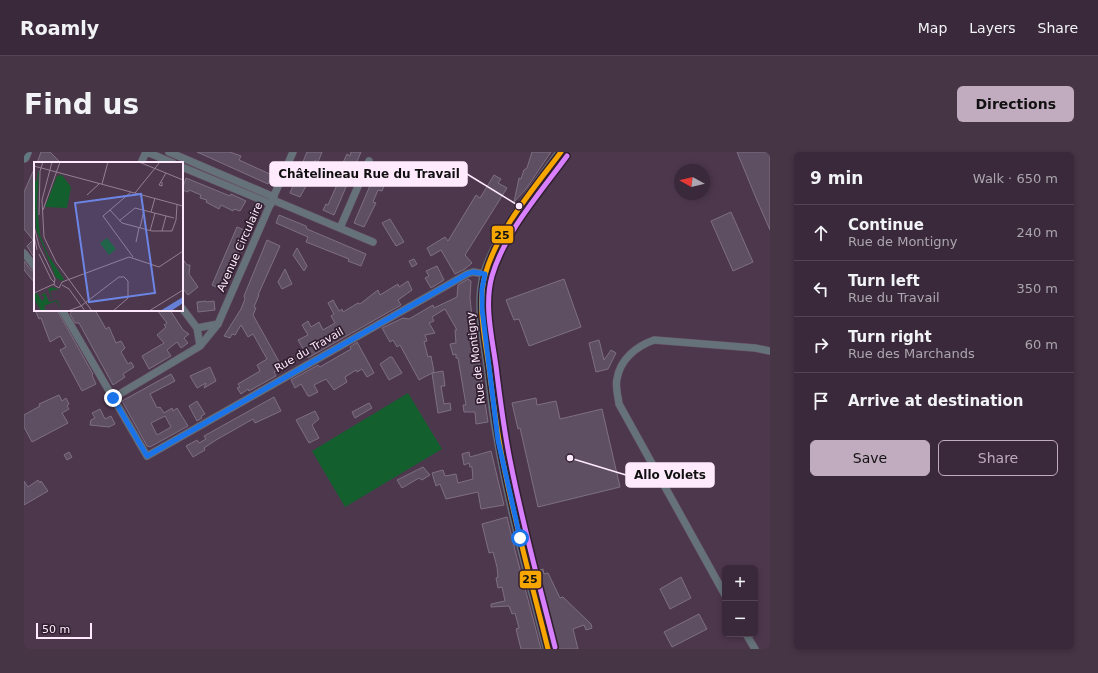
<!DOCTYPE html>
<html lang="en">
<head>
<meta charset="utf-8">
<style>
	body { margin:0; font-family:"DejaVu Sans",sans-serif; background:#453545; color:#f1f3f6 }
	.controls { position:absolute; right:12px; bottom:12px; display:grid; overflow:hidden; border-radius:6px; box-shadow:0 2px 6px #0003 }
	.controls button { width:36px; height:36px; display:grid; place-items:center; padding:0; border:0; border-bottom:1px solid #544554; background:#3a293a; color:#f1f3f6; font:20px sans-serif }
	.compass { position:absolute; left:650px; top:12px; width:36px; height:36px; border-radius:50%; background:#3a293a; box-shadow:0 2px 6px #0003; rotate:278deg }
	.scale { position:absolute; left:12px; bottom:10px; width:56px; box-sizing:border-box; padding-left:4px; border:2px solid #ffeafd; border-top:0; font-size:11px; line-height:14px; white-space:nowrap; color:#ffeafd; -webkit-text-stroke:3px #311f30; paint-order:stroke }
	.stop { position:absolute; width:12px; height:12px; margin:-9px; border:3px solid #1a73e8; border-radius:50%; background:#fff }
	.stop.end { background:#1a73e8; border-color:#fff; box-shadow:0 1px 4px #0008 }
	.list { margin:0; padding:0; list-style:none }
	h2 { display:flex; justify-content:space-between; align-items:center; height:52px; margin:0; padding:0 16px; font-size:17px }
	h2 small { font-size:13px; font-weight:400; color:#aba6af }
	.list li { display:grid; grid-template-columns:26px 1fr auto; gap:12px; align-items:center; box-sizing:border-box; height:56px; padding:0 16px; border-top:1px solid #544554 }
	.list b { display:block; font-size:15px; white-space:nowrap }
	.list p { margin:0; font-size:13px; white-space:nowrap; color:#aba6af }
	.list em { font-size:13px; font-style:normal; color:#aba6af }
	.actions { display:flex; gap:8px; padding:12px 16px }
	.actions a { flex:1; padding:9px 0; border:1px solid #c1abbf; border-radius:6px; text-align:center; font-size:14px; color:#c1abbf }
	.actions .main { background:#c1abbf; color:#111 }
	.icon { flex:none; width:22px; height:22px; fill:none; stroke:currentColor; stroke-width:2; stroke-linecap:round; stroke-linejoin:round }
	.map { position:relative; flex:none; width:746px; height:497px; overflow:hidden; border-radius:6px }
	header { display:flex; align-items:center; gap:24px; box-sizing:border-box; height:56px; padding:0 20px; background:#3a293a; border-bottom:1px solid #544554 }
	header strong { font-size:19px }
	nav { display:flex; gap:22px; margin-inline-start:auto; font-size:14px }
	.intro { display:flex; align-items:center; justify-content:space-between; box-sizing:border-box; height:96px; padding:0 24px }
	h1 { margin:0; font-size:28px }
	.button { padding:10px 18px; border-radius:6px; background:#c1abbf; color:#111; font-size:14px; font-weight:700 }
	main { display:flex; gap:24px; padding:0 24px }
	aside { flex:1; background:#3a293a; border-radius:6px; box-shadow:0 2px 6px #0003 }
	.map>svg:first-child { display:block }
	.green { fill:#13602e }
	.building { fill:#5e4f62; stroke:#7e6f83; fill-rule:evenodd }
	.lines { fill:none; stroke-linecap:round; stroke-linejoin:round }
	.minor-casing { stroke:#685567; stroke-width:8 }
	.secondary-casing { stroke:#685567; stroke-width:11 }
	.primary-casing { stroke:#685567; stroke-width:12 }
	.minor { stroke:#657279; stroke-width:7 }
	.secondary { stroke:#61757c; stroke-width:10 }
	.primary { stroke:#617a82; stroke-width:11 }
	.bus-1-casing { stroke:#311f30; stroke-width:8 }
	.bus-2-casing { stroke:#311f30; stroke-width:8 }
	.bus-1 { stroke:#f7a600; stroke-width:5 }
	.bus-2 { stroke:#d880ff; stroke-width:5 }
	.route { stroke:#1a73e8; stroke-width:5 }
	.labels { text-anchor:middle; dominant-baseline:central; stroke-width:3.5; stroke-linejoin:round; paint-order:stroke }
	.street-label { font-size:11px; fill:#ffeafd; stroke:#311f30 }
	.inset-road { fill:none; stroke:#947f93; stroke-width:1 }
	.view { fill:#6c85e5; fill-opacity:0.15; stroke:#6c85e5; stroke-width:2 }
	.inset-edge { fill:none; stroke:#ffeafd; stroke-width:2 }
	.leader { fill:none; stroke:#ffeafd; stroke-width:1.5 }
	.callout-dot { fill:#ffeafd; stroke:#311f30; stroke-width:1.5 }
	.callout { fill:#ffeafd; stroke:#ffeafd; stroke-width:1.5 }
	.callout-label { font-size:12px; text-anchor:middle; font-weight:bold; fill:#111 }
	.line-badge { stroke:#311f30; stroke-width:1.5 }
	.pale-badge-label { font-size:11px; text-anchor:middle; font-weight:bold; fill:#111 }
</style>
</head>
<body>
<header>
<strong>Roamly</strong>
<nav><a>Map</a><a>Layers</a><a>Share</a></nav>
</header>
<div class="intro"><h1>Find us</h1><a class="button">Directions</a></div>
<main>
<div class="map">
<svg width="746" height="497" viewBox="0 0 746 497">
	<rect width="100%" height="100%" fill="#4d374d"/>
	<!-- green -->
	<path class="green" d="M 384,241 L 418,297 L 321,355 L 288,299 Z"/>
	<!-- building -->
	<path class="building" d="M 17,0 L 26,0 L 37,11 L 13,11 Z
		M 173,0 L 206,0 L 217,4 L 215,8 L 248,23 L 244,32 Z
		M 283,0 L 298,0 L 294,10 L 291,8 L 286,19 L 282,23 L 287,25 L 276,45 L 266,41 Z
		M 327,0 L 337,0 L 310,63 L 299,58 L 302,52 L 304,53 L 319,19 L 319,15 L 317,15 L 323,2 L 326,4 Z
		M 508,0 L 527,0 L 502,37 L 490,50 L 495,26 L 497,27 L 500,18 L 503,16 Z
		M 713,0 L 746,0 L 746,78 L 732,46 Z
		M 11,15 L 11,107 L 3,94 L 9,88 L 0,77 L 0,40 Z
		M 351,22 L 363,27 L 358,39 L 354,38 L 349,50 L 352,51 L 340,75 L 330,71 Z
		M 470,23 L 477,27 L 474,31 L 483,36 L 441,103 L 448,111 L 441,117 L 431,122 L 417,98 L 407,104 L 403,96 L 421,85 L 424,89 L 452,43 L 456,46 Z
		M 162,26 L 206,44 L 207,42 L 222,49 L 216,59 L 210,57 L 209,59 L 197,53 L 195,57 L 182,50 L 183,48 L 176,46 L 177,43 L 165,38 L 164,40 L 158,38 Z
		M 707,60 L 729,110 L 709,119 L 687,69 Z
		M 255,63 L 282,74 L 283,77 L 342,102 L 337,114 L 324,109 L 325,107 L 282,90 L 284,85 L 252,71 Z
		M 366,67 L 380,90 L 372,94 L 358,71 Z
		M 213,75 L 223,79 L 198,138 L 188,133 Z
		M 243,88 L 256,94 L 234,143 L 235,143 L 230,155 L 232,156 L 229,163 L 258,215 L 250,220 L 252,224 L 225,239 L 224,237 L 217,242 L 213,236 L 216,235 L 214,232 L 236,219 L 233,213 L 243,207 L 229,182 L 224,185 L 217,173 L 211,183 L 208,182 L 206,186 L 200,184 L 217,157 L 221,147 L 220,144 Z
		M 273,96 L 283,114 L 280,119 L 269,103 Z
		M 158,106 L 163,113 L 166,113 L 165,122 L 174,135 L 164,143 L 158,135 Z
		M 390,107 L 393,112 L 388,115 L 385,109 Z
		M 0,109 L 7,118 L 11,120 L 11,131 L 0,118 Z
		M 413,114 L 420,128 L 407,136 L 401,126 L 405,124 L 402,119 Z
		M 261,117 L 268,132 L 258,137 L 254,130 Z
		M 444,127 L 447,129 L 446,146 L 448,165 L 464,270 L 452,272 L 451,260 L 440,260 L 439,253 L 442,253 L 434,206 L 432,206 L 432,202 L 429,203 L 426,192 L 432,191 L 431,178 L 433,178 L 421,157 L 408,165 L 410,169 L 405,171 L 411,181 L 401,183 L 403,189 L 400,190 L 404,205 L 407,204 L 410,220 L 395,228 L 376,193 L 373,195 L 369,188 L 366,190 L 358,176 L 379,166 L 385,167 L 409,153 L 410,156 L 433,145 L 434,133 Z
		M 540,127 L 557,175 L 505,194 L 495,167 L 490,168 L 482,148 Z
		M 384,129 L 388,138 L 374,148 L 377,153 L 284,206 L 274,188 L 284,183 L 278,173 L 284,169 L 287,175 L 295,170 L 299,178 L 311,171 L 307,164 L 310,162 L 304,151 L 309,148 L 315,159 L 318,157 L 319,160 L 334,151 L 336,152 L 354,138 L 356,143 L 374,132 L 375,135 Z
		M 182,149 L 182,150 L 190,149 L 191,158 L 174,160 L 173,150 Z
		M 11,158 L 33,158 L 69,222 L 68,223 L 72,232 L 58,239 L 36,198 L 42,195 L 36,184 L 26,190 L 17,166 L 15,167 Z
		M 49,158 L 71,158 L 82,177 L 85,175 L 92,191 L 97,189 L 101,196 L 97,200 L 104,212 L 107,210 L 110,215 L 99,222 L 101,225 L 89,233 L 55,171 L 51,171 L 46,162 Z
		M 133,158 L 146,158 L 159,178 L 165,182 L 160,186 L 164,191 L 157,196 L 153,190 L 143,198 L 147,204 L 125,217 L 118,204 L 140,191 L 133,183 L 142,175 L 140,173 L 143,171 Z
		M 575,188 L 580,208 L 587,198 L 592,201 L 584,217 L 572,220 L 565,191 Z
		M 333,190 L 350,221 L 343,225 L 338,217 L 333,220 L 332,218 L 321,225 L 323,230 L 310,238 L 302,227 L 290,233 L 294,240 L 286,244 L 284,244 L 277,232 L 271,236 L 267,228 L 294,213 L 296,215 L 301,212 L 327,197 L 326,195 Z
		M 366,205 L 368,205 L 378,221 L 365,228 L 356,212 Z
		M 186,215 L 192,229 L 180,236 L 182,231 L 173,236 L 166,224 Z
		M 419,219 L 421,234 L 417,234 L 420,252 L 426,251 L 427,258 L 414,261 L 408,221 Z
		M 147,222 L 151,229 L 126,242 L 133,256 L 136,255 L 140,261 L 148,256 L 149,259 L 153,256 L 164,274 L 126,295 L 123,294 L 98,249 ZM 141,264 L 147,275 L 133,283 L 127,271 Z
		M 35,243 L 38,249 L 42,246 L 45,252 L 43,254 L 45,257 L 38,261 L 44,271 L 8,290 L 0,275 L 0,263 L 16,254 L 15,252 Z
		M 250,245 L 257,259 L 231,271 L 229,267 L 192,288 L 180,296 L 181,298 L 169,305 L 162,294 L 173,288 L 175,291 L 182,287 L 180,284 Z
		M 512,246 L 513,253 L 532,249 L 536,267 L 578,257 L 596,335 L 514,355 L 496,276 L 494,277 L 488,251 Z
		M 173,249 L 181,262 L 177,264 L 178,266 L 173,269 L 165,254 Z
		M 345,251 L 348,256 L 331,266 L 328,260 Z
		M 76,257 L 81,267 L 87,264 L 91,272 L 85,275 L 66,273 L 67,268 L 71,266 L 68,261 Z
		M 291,259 L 295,267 L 288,273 L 295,286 L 285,291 L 272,268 Z
		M 467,299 L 480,353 L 457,357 L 454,340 L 422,347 L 416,332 L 412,334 L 408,321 L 419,318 L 421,324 L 432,322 L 434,331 L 449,327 L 448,315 L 446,315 L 445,311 L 440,313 L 438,302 L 445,300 L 446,305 Z
		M 45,300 L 48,305 L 43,308 L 40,303 Z
		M 399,315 L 406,323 L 398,328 L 395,326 L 378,336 L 373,328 Z
		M 14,328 L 16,331 L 17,329 L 24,339 L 0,353 L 0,329 L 4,335 Z
		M 483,365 L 492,402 L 517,497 L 497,497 L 492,477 L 495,476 L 491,461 L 488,462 L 485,454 L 467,455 L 467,452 L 481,449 L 478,435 L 474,436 L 472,426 L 474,425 L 473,415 L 469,400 L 465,401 L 458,372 Z
		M 519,417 L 520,422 L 524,421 L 536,446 L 539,445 L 567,472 L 568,476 L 562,478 L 560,473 L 549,477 L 554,497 L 531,497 L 512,424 L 514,423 L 513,419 Z
		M 657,425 L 667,446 L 646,457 L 636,437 Z
		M 675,462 L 683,477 L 648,495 L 640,480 Z"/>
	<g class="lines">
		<!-- minor casing -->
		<g class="minor-casing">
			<path id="minor" d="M 123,0 L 149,11
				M 145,0 L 250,45
				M 117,11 L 122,0
				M 158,15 L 247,52
				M 249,48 L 349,90
				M 316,76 L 345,9
				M 0,101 L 11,115
				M 158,156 L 173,176 L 176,194
				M 38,158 L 123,304 L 443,122 L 449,120 L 461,122
				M 173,176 L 194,172
				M 89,246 L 176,194 L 194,172 L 269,0
				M 701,443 L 595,252 C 594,244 591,234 593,227 C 596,207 613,194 630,188 L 731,196 L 746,199
				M 722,482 L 731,497"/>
		</g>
		<!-- secondary casing -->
		<g class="secondary-casing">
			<path id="secondary" d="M 524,497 C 507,428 487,359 475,288 C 470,264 468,240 465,216 C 461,186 453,153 461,123 C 471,86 514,32 537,0"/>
		</g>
		<!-- primary casing -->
		<g class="primary-casing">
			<path id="primary" d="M 0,5 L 2,0"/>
		</g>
		<!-- minor -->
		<use href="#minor" class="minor"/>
		<!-- secondary -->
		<use href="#secondary" class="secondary"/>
		<!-- primary -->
		<use href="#primary" class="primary"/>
		<!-- bus-1 casing -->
		<g class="bus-1-casing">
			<path id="bus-1" d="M 524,497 C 509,436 492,376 480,315 C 473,282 469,249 465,216 C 461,186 453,153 461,123 C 473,79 510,36 537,0"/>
		</g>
		<!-- bus-2 casing -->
		<g class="bus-2-casing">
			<path id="bus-2" d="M 531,495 C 516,435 499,374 487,313 C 480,280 476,247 472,214 C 468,185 460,153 468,124 C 481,80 516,41 543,4"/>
		</g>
		<!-- bus-1 -->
		<use href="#bus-1" class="bus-1"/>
		<!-- bus-2 -->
		<use href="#bus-2" class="bus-2"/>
	</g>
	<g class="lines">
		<!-- route -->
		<path class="route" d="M 89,246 L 123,304 L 443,122 L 449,120 L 461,122 L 458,137 L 458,157 L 474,288 L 496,386"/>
	</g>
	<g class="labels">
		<!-- street labels -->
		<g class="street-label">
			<text transform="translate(216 95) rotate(-66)">Avenue Circulaire</text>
			<text transform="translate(285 198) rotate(-30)">Rue du Travail</text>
			<text transform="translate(452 206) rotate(-97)">Rue de Montigny</text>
		</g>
	</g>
	<!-- overview -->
	<g transform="translate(10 10)">
		<rect width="149" height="149" fill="#4d374d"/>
		<path d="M 0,6 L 5,10 L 3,44 L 6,73 L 14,93 L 30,117 L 28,119 L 22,116 L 2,67 L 0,21 L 3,18 L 4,9 ZM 28,13 L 37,25 L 33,46 L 11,45 L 23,14 ZM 73,76 L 82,87 L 75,93 L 66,81 ZM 18,125 L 25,127 L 16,129 L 19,139 L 23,138 L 28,149 L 22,139 L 10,144 L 12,149 L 7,149 L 0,137 L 0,132 L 3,131 L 8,139 L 11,135 L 7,133 L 11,131 L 10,128 L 15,140 L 19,139 L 14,127 Z" fill="#13602e"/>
		<path d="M 149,135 L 149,141 L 137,149 L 126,149 Z" fill="#6680d6"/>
		<path class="inset-road" d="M 18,0 L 8,38 L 10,75 L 22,100 L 58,149M 105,0 L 149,18M 0,4 L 149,44M 128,20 L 128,24 L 125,23 L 132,11M 68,22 L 74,0M 97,30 L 69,54 L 99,95M 101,31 L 126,0M 53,33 L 65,22M 9,48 L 26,0M 76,48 L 88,61 L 118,69 L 138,69 L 142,58 L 143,43M 117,50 L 121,36M 5,53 L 6,9 L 9,0M 85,59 L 101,46 L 140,56M 0,64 L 5,84 L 21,117 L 20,123 L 25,126 L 28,120M 106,66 L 110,48M 116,69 L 121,51M 128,69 L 132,54M 0,73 L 3,88M 102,80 L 105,66M 5,92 L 17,117 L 20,120M 28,120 L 95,95 L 125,105 L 149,89M 28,123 L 35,127 L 51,149M 0,131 L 20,122M 34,149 L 47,144 L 85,115 L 90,115 L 94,119 L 94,136 L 79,149M 115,149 L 149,128"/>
		<path class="view" d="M 107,32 L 121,131 L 55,140 L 41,41 Z"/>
		<rect width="149" height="149" class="inset-edge"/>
	</g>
	<!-- callouts -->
	<path class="leader" d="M495 54L443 22M546 306L602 323"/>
	<g class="callout-dot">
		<circle cx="495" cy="54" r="4"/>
		<circle cx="546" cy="306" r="4"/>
	</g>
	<g class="callout">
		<rect x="246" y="10" width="197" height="24" rx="4"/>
		<rect x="602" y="311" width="88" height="24" rx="4"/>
	</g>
	<g class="callout-label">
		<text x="345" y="26">Châtelineau Rue du Travail</text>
		<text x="646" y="327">Allo Volets</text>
	</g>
	<g class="line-badge">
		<rect x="467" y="73" width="23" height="19" rx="4" fill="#f7a600"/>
		<rect x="495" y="418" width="23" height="19" rx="4" fill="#f7a600"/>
	</g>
	<g class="pale-badge-label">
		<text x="478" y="87">25</text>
		<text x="506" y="431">25</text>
	</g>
</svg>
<div class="controls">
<button>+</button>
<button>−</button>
</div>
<svg class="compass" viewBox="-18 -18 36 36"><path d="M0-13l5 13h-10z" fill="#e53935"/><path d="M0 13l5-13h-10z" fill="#aba6af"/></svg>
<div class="scale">50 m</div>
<div class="stop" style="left:496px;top:386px"></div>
<div class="stop end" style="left:89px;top:246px"></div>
</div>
<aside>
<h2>9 min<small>Walk · 650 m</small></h2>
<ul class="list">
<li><svg class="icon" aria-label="ahead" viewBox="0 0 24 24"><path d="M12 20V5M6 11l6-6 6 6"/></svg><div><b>Continue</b><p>Rue de Montigny</p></div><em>240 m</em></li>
<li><svg class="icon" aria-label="left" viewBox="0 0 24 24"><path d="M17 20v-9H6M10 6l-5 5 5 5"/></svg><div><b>Turn left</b><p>Rue du Travail</p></div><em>350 m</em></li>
<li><svg class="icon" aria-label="right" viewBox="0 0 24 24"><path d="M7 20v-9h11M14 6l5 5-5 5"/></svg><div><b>Turn right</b><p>Rue des Marchands</p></div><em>60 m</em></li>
<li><svg class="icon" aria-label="arrive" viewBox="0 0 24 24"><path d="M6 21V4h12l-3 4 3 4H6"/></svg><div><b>Arrive at destination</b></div></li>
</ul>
<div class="actions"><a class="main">Save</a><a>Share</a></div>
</aside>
</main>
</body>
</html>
